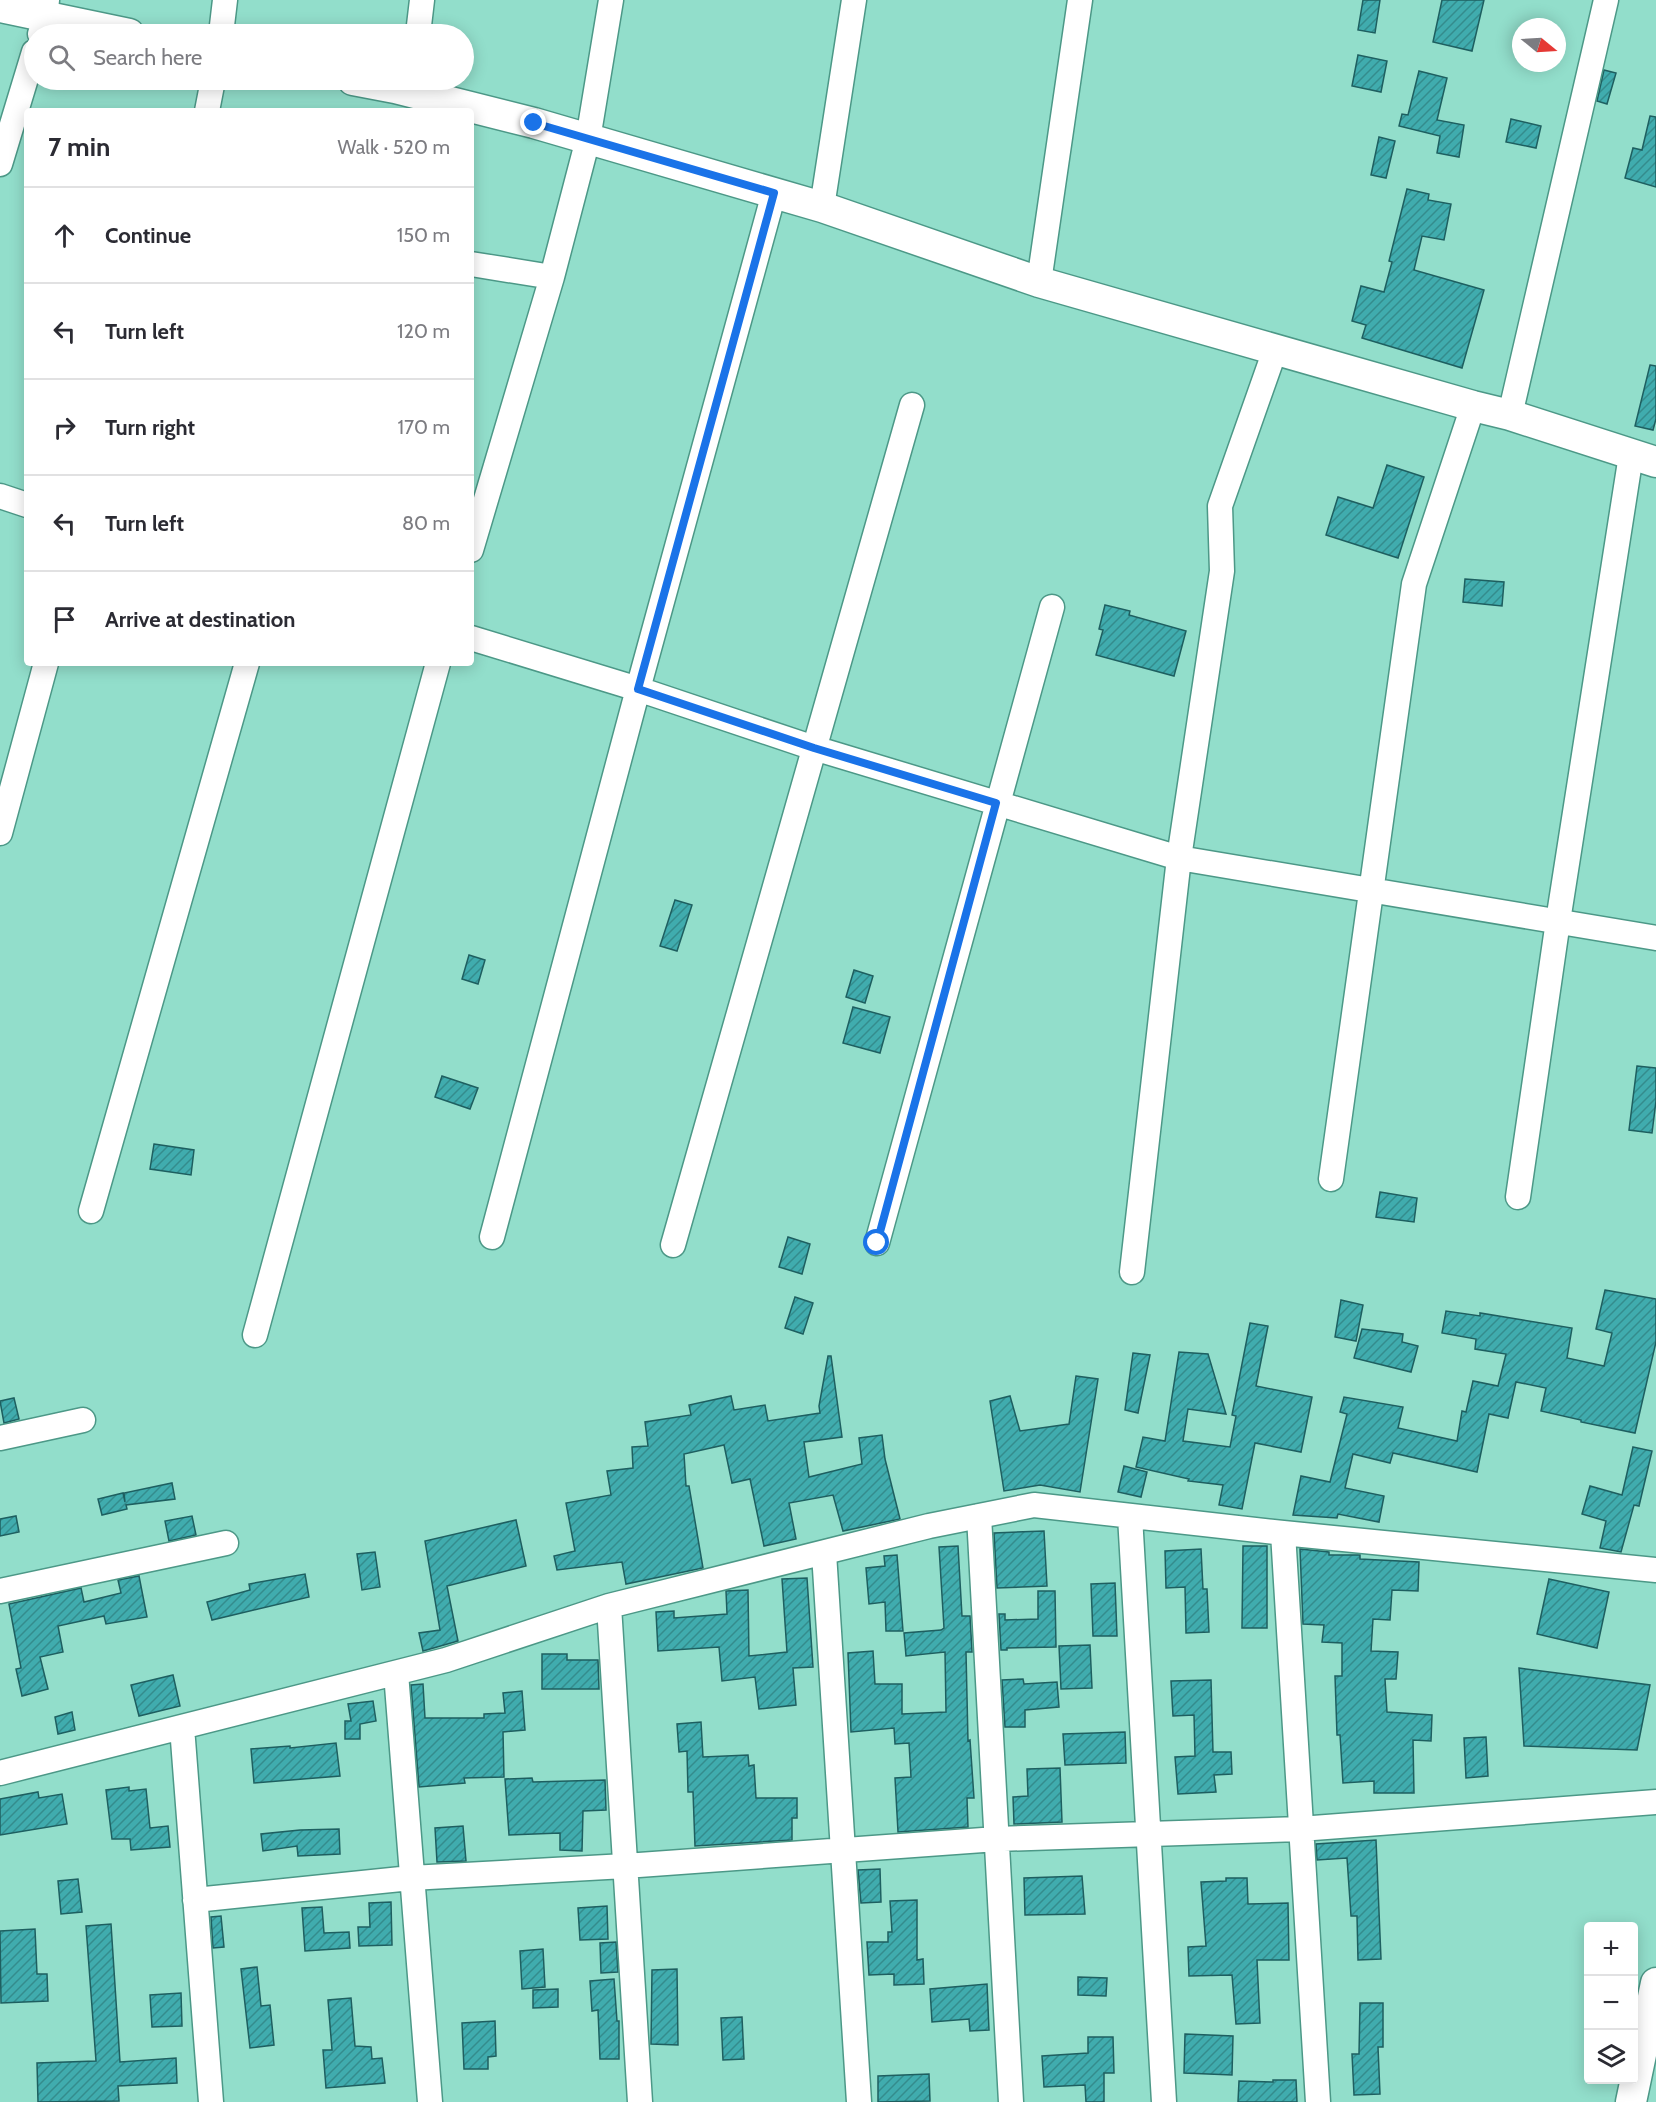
<!DOCTYPE html>
<html lang="en">
<head>
<meta charset="utf-8">
<style>
	body { margin:0; font-family:Cabin,sans-serif; background:#f7f7f7; color:#2b2b33 }
	.controls { position:absolute; right:18px; bottom:18px; display:grid; overflow:hidden; border-radius:6px; box-shadow:0 3px 15px #0003 }
	.controls button { width:54px; height:54px; display:grid; place-items:center; padding:0; border:0; border-bottom:2px solid #e1e1e2; background:#fff; color:#2b2b33; font:30px sans-serif }
	.compass { position:absolute; left:1512px; top:18px; width:54px; height:54px; border-radius:50%; background:#fff; box-shadow:0 3px 15px #0003; rotate:108deg }
	.stop { position:absolute; width:18px; height:18px; margin:-14px; border:4px solid #1a73e8; border-radius:50%; background:#fff }
	.stop.end { background:#1a73e8; border-color:#fff; box-shadow:0 2px 6px #0008 }
	.list { margin:0; padding:0; list-style:none }
	h2 { display:flex; justify-content:space-between; align-items:center; height:78px; margin:0; padding:0 24px; font-size:26px }
	h2 small { font-size:20px; font-weight:400; color:#7c7c81 }
	.list li { display:grid; grid-template-columns:39px 1fr auto; gap:18px; align-items:center; box-sizing:border-box; height:96px; padding:0 24px; border-top:2px solid #e1e1e2 }
	.list b { display:block; font-size:22px; white-space:nowrap }
	.list em { font-size:20px; font-style:normal; color:#7c7c81 }
	.icon { flex:none; width:33px; height:33px; fill:none; stroke:currentColor; stroke-width:2; stroke-linecap:round; stroke-linejoin:round }
	.map { position:relative; flex:none; width:1656px; height:2102px; overflow:hidden }
	.search { position:absolute; background:#fff; box-shadow:0 3px 15px #0003; left:24px; top:24px; width:450px; height:66px; display:flex; align-items:center; gap:15px; box-sizing:border-box; padding:0 21px; border-radius:33px; color:#7c7c81; font-size:22px }
	.panel { position:absolute; background:#fff; box-shadow:0 3px 15px #0003; left:24px; top:108px; width:450px; height:558px; border-radius:6px }
	.map>svg:first-child { display:block }
	.building { fill:url(#building-hatch); stroke:#1e5f60; stroke-width:1.5 }
	.lines { fill:none; stroke-linecap:round; stroke-linejoin:round }
	.minor-casing { stroke:#4c9887; stroke-width:27 }
	.major-casing { stroke:#4c9887; stroke-width:33 }
	.minor { stroke:#fff; stroke-width:24 }
	.major { stroke:#fff; stroke-width:30 }
	.route { stroke:#1a73e8; stroke-width:8 }
</style>
</head>
<body>
<div class="map">
<svg width="1656" height="2102" viewBox="0 0 1656 2102">
	<defs>
		<pattern id="building-hatch" width="6" height="6" patternUnits="userSpaceOnUse" patternTransform="scale(1.5)"><rect width="6" height="6" fill="#40acae"/><path d="M-1 1l2-2M0 6l6-6M5 7l2-2" fill="none" stroke="#348c8d"/></pattern>
	</defs>
	<rect width="100%" height="100%" fill="#92decb"/>
	<!-- building -->
	<path class="building" d="M 1363,0 L 1380,0 L 1375,33 L 1358,30 Z
		M 1442,0 L 1484,0 L 1472,51 L 1433,42 Z
		M 1358,55 L 1387,61 L 1381,92 L 1352,86 Z
		M 1604,70 L 1616,73 L 1607,104 L 1597,101 Z
		M 1419,71 L 1447,78 L 1437,120 L 1464,125 L 1459,157 L 1437,153 L 1440,136 L 1399,126 L 1402,114 L 1408,115 Z
		M 1650,116 L 1656,117 L 1656,187 L 1625,178 L 1633,148 L 1642,150 Z
		M 1511,119 L 1541,126 L 1536,148 L 1506,142 Z
		M 1379,137 L 1395,141 L 1386,178 L 1371,175 Z
		M 1407,189 L 1429,194 L 1428,200 L 1451,204 L 1444,240 L 1422,236 L 1414,270 L 1484,290 L 1462,368 L 1362,338 L 1366,325 L 1352,321 L 1361,286 L 1384,292 L 1392,262 L 1389,261 Z
		M 1650,365 L 1656,366 L 1656,419 L 1653,430 L 1635,426 Z
		M 1387,465 L 1424,477 L 1398,558 L 1326,535 L 1338,497 L 1373,508 Z
		M 1465,579 L 1504,582 L 1502,606 L 1463,602 Z
		M 1105,605 L 1130,611 L 1129,615 L 1186,631 L 1174,676 L 1096,655 L 1103,630 L 1099,629 Z
		M 675,900 L 692,905 L 677,951 L 660,946 Z
		M 469,955 L 485,960 L 478,984 L 462,979 Z
		M 854,970 L 873,976 L 865,1003 L 846,997 Z
		M 853,1007 L 890,1017 L 880,1053 L 843,1043 Z
		M 1637,1066 L 1656,1068 L 1656,1101 L 1652,1133 L 1629,1130 Z
		M 442,1076 L 478,1088 L 470,1109 L 435,1097 Z
		M 154,1144 L 194,1150 L 191,1175 L 150,1169 Z
		M 1380,1192 L 1417,1198 L 1414,1222 L 1376,1217 Z
		M 788,1237 L 810,1244 L 802,1274 L 779,1267 Z
		M 1605,1290 L 1656,1299 L 1656,1342 L 1635,1433 L 1581,1422 L 1581,1420 L 1541,1411 L 1546,1388 L 1516,1382 L 1508,1418 L 1489,1414 L 1477,1472 L 1393,1453 L 1390,1463 L 1353,1454 L 1345,1488 L 1384,1496 L 1379,1522 L 1338,1514 L 1337,1518 L 1293,1515 L 1301,1476 L 1330,1482 L 1347,1414 L 1340,1412 L 1344,1397 L 1403,1407 L 1398,1428 L 1457,1441 L 1462,1411 L 1466,1412 L 1473,1381 L 1498,1386 L 1506,1354 L 1475,1349 L 1476,1339 L 1442,1333 L 1446,1311 L 1480,1316 L 1480,1313 L 1572,1328 L 1567,1358 L 1604,1366 L 1612,1333 L 1596,1329 Z
		M 795,1297 L 813,1303 L 803,1334 L 785,1328 Z
		M 1341,1300 L 1363,1305 L 1356,1341 L 1335,1337 Z
		M 1250,1323 L 1268,1326 L 1256,1386 L 1312,1397 L 1301,1452 L 1255,1443 L 1242,1509 L 1219,1505 L 1223,1485 L 1188,1481 L 1189,1479 L 1136,1467 L 1143,1437 L 1165,1441 L 1179,1352 L 1208,1354 L 1226,1414 L 1188,1409 L 1183,1441 L 1230,1447 L 1236,1416 L 1232,1415 Z
		M 1362,1329 L 1403,1334 L 1402,1342 L 1418,1346 L 1411,1372 L 1354,1358 Z
		M 1133,1353 L 1150,1355 L 1138,1413 L 1125,1410 Z
		M 828,1356 L 831,1356 L 842,1437 L 804,1442 L 809,1477 L 862,1464 L 859,1438 L 882,1435 L 885,1459 L 900,1519 L 843,1531 L 833,1495 L 789,1503 L 796,1539 L 764,1546 L 750,1479 L 732,1483 L 724,1445 L 684,1454 L 686,1486 L 689,1486 L 703,1568 L 626,1584 L 622,1562 L 557,1570 L 554,1556 L 575,1551 L 566,1503 L 611,1495 L 607,1471 L 633,1468 L 632,1447 L 648,1446 L 645,1422 L 691,1415 L 689,1405 L 731,1396 L 734,1410 L 765,1405 L 768,1421 L 820,1413 L 819,1406 Z
		M 1076,1376 L 1098,1379 L 1080,1492 L 1040,1485 L 1004,1491 L 990,1401 L 1010,1396 L 1020,1431 L 1069,1424 Z
		M 14,1398 L 19,1419 L 4,1423 L 0,1401 Z
		M 1633,1447 L 1652,1451 L 1639,1506 L 1634,1505 L 1621,1552 L 1600,1548 L 1606,1521 L 1582,1514 L 1590,1486 L 1622,1495 Z
		M 1124,1466 L 1147,1472 L 1141,1497 L 1118,1492 Z
		M 172,1483 L 175,1499 L 126,1505 L 127,1509 L 102,1515 L 98,1499 L 123,1493 L 125,1502 L 124,1493 Z
		M 16,1516 L 19,1532 L 0,1536 L 0,1519 Z
		M 192,1516 L 196,1535 L 169,1541 L 165,1521 Z
		M 516,1520 L 526,1566 L 447,1586 L 458,1641 L 423,1651 L 419,1633 L 440,1630 L 425,1541 Z
		M 1044,1531 L 1047,1586 L 997,1588 L 994,1533 Z
		M 958,1546 L 962,1616 L 970,1616 L 972,1652 L 966,1652 L 968,1741 L 970,1740 L 974,1798 L 967,1798 L 968,1827 L 898,1832 L 895,1778 L 911,1777 L 909,1743 L 895,1744 L 894,1728 L 851,1732 L 848,1653 L 873,1651 L 875,1684 L 902,1684 L 902,1714 L 946,1712 L 945,1652 L 906,1656 L 904,1633 L 941,1630 L 944,1628 L 939,1547 Z
		M 1243,1546 L 1267,1546 L 1267,1628 L 1242,1628 Z
		M 1201,1549 L 1203,1589 L 1207,1589 L 1209,1632 L 1186,1633 L 1185,1587 L 1166,1588 L 1165,1551 Z
		M 1300,1549 L 1329,1552 L 1329,1555 L 1360,1555 L 1360,1559 L 1419,1562 L 1418,1591 L 1392,1590 L 1390,1620 L 1373,1619 L 1371,1651 L 1398,1652 L 1396,1679 L 1385,1679 L 1387,1712 L 1432,1715 L 1431,1741 L 1413,1740 L 1414,1793 L 1374,1793 L 1374,1781 L 1343,1783 L 1340,1735 L 1337,1735 L 1335,1676 L 1342,1676 L 1342,1643 L 1322,1642 L 1324,1625 L 1303,1624 Z
		M 375,1552 L 380,1587 L 362,1590 L 357,1554 Z
		M 897,1555 L 903,1631 L 886,1631 L 885,1602 L 869,1604 L 866,1568 L 885,1566 L 884,1556 Z
		M 305,1574 L 309,1597 L 212,1620 L 207,1602 L 250,1590 L 249,1584 Z
		M 139,1576 L 147,1617 L 106,1624 L 104,1616 L 58,1626 L 63,1652 L 40,1657 L 48,1689 L 22,1696 L 16,1669 L 21,1668 L 9,1604 L 81,1588 L 84,1602 L 121,1593 L 118,1580 Z
		M 807,1578 L 813,1667 L 793,1668 L 796,1705 L 759,1709 L 755,1677 L 722,1681 L 719,1647 L 658,1651 L 656,1612 L 674,1611 L 674,1618 L 727,1614 L 726,1591 L 748,1590 L 749,1656 L 787,1652 L 782,1579 Z
		M 1549,1579 L 1609,1592 L 1597,1648 L 1537,1634 Z
		M 1115,1583 L 1117,1636 L 1093,1636 L 1091,1584 Z
		M 1038,1591 L 1055,1591 L 1056,1647 L 1007,1648 L 1007,1650 L 1001,1650 L 999,1614 L 1005,1614 L 1005,1620 L 1038,1619 Z
		M 1090,1645 L 1092,1688 L 1061,1689 L 1059,1646 Z
		M 542,1654 L 567,1654 L 567,1660 L 598,1660 L 599,1689 L 542,1689 Z
		M 1519,1668 L 1650,1685 L 1637,1750 L 1524,1746 Z
		M 173,1675 L 180,1706 L 139,1716 L 131,1685 Z
		M 1023,1679 L 1024,1684 L 1057,1682 L 1059,1707 L 1025,1710 L 1025,1727 L 1005,1727 L 1002,1680 Z
		M 1211,1680 L 1213,1752 L 1231,1752 L 1232,1774 L 1214,1775 L 1216,1792 L 1178,1794 L 1175,1757 L 1195,1756 L 1194,1715 L 1173,1716 L 1171,1681 Z
		M 423,1684 L 425,1718 L 484,1718 L 484,1714 L 505,1713 L 503,1693 L 522,1691 L 525,1730 L 503,1732 L 504,1777 L 464,1778 L 465,1783 L 419,1787 L 411,1685 Z
		M 373,1701 L 376,1721 L 360,1724 L 360,1739 L 345,1739 L 345,1721 L 351,1721 L 348,1704 Z
		M 72,1712 L 75,1730 L 58,1734 L 55,1717 Z
		M 701,1722 L 703,1757 L 748,1755 L 749,1766 L 754,1765 L 756,1798 L 797,1798 L 797,1818 L 792,1818 L 792,1840 L 695,1846 L 693,1792 L 688,1792 L 687,1751 L 679,1752 L 677,1724 Z
		M 1125,1732 L 1126,1763 L 1065,1765 L 1063,1734 Z
		M 1486,1737 L 1488,1776 L 1466,1778 L 1464,1738 Z
		M 336,1743 L 340,1776 L 254,1783 L 251,1749 L 290,1746 L 290,1748 Z
		M 1060,1768 L 1062,1822 L 1014,1824 L 1013,1797 L 1028,1796 L 1027,1769 Z
		M 532,1778 L 533,1782 L 605,1780 L 606,1810 L 583,1811 L 582,1851 L 560,1850 L 560,1833 L 509,1835 L 505,1779 Z
		M 129,1787 L 129,1791 L 146,1789 L 150,1828 L 168,1826 L 170,1847 L 131,1850 L 130,1839 L 112,1839 L 106,1790 Z
		M 38,1792 L 39,1798 L 62,1794 L 67,1824 L 0,1835 L 0,1799 Z
		M 463,1826 L 466,1861 L 437,1862 L 435,1828 Z
		M 339,1829 L 340,1854 L 298,1856 L 297,1846 L 263,1851 L 261,1834 L 300,1830 Z
		M 1376,1840 L 1381,1959 L 1358,1960 L 1357,1916 L 1351,1916 L 1347,1858 L 1317,1860 L 1316,1844 Z
		M 880,1869 L 881,1902 L 861,1903 L 858,1870 Z
		M 1082,1876 L 1085,1914 L 1025,1915 L 1024,1878 Z
		M 1226,1878 L 1247,1878 L 1248,1904 L 1288,1903 L 1289,1960 L 1257,1960 L 1260,2023 L 1236,2024 L 1232,1975 L 1189,1976 L 1188,1947 L 1206,1946 L 1201,1882 L 1226,1881 Z
		M 78,1879 L 82,1912 L 61,1914 L 58,1881 Z
		M 917,1900 L 917,1960 L 923,1959 L 924,1984 L 894,1985 L 894,1974 L 869,1975 L 867,1942 L 888,1942 L 888,1932 L 892,1932 L 890,1901 Z
		M 391,1902 L 392,1945 L 359,1946 L 358,1927 L 370,1927 L 369,1903 Z
		M 607,1906 L 608,1939 L 580,1940 L 578,1908 Z
		M 322,1907 L 324,1933 L 349,1932 L 350,1948 L 305,1951 L 302,1908 Z
		M 221,1916 L 224,1947 L 213,1948 L 211,1917 Z
		M 111,1924 L 120,2062 L 176,2058 L 177,2083 L 118,2086 L 119,2101 L 38,2102 L 37,2063 L 96,2061 L 86,1926 Z
		M 35,1929 L 37,1974 L 47,1974 L 48,2001 L 1,2003 L 0,1931 Z
		M 616,1942 L 618,1972 L 601,1973 L 600,1943 Z
		M 543,1949 L 545,1987 L 522,1989 L 520,1951 Z
		M 257,1967 L 261,2006 L 270,2005 L 274,2045 L 250,2048 L 241,1969 Z
		M 677,1969 L 678,2045 L 651,2044 L 652,1970 Z
		M 1078,1977 L 1107,1978 L 1106,1996 L 1078,1995 Z
		M 614,1979 L 617,2021 L 619,2021 L 619,2059 L 600,2059 L 598,2010 L 592,2011 L 590,1981 Z
		M 987,1984 L 989,2030 L 970,2031 L 969,2019 L 932,2022 L 930,1989 Z
		M 558,1989 L 558,2007 L 533,2008 L 533,1990 Z
		M 181,1993 L 182,2026 L 152,2027 L 150,1995 Z
		M 351,1998 L 355,2046 L 371,2047 L 372,2059 L 382,2058 L 385,2083 L 326,2088 L 323,2050 L 332,2050 L 328,2000 Z
		M 1360,2003 L 1383,2003 L 1383,2047 L 1378,2047 L 1380,2094 L 1354,2095 L 1352,2054 L 1359,2054 Z
		M 742,2017 L 744,2059 L 723,2060 L 721,2018 Z
		M 495,2021 L 496,2056 L 488,2057 L 488,2069 L 464,2069 L 462,2023 Z
		M 1185,2034 L 1233,2036 L 1232,2075 L 1184,2073 Z
		M 1088,2037 L 1113,2037 L 1114,2073 L 1104,2073 L 1104,2102 L 1086,2102 L 1085,2085 L 1044,2087 L 1042,2056 L 1088,2053 Z
		M 929,2074 L 930,2101 L 878,2102 L 878,2076 Z
		M 1273,2080 L 1296,2080 L 1297,2102 L 1238,2102 L 1239,2081 L 1273,2082 Z"/>
	<g class="lines">
		<!-- minor casing -->
		<g class="minor-casing">
			<path id="minor" d="M 40,34 L 45,18 L 47,0
				M 221,34 L 225,0
				M 418,34 L 422,0
				M 207,111 L 213,80
				M 0,164 L 34,52
				M 822,207 L 854,0
				M 471,264 L 552,277 L 588,139 L 611,0
				M 1039,282 L 1080,0
				M 1510,415 L 1606,0
				M 0,496 L 27,505
				M 471,550 L 552,277
				M 471,638 L 638,689 L 814,748 L 1179,858 L 1656,938
				M 0,833 L 46,663
				M 1331,1179 L 1414,584 L 1473,406
				M 1518,1197 L 1558,921 L 1631,455
				M 91,1211 L 247,663
				M 492,1237 L 638,689 L 774,193
				M 877,1243 L 1052,607
				M 673,1245 L 912,405
				M 1132,1272 L 1179,858 L 1222,571 L 1220,506 L 1275,350
				M 255,1335 L 438,663
				M 0,1438 L 83,1420
				M 979,1516 L 1011,2102
				M 1130,1516 L 1164,2102
				M 1283,1533 L 1318,2102
				M 824,1553 L 859,2102
				M 0,1591 L 226,1543
				M 609,1606 L 640,2102
				M 396,1673 L 430,2102
				M 182,1727 L 211,2102
				M 0,1773 L 446,1660 L 609,1606 L 929,1526 L 1034,1505 L 1283,1533 L 1656,1570
				M 195,1900 L 411,1878 L 625,1866 L 997,1839 L 1300,1829 L 1656,1802"/>
		</g>
		<!-- major casing -->
		<g class="major-casing">
			<path id="major" d="M 0,7 L 129,34
				M 353,80 L 395,88 L 534,123 L 822,207 L 1039,282 L 1473,406 L 1510,415 L 1656,462
				M 1631,2102 L 1656,1983"/>
		</g>
		<!-- minor -->
		<use href="#minor" class="minor"/>
		<!-- major -->
		<use href="#major" class="major"/>
	</g>
	<g class="lines">
		<!-- route -->
		<path class="route" d="M 534,123 L 774,193 L 638,689 L 814,748 L 996,803 L 877,1243"/>
	</g>
</svg>
<div class="controls">
<button>+</button>
<button>−</button>
<button><svg class="icon" aria-label="layers" viewBox="0 0 24 24"><path d="M12 4l9 5-9 5-9-5zM3 14l9 5 9-5"/></svg></button>
</div>
<svg class="compass" viewBox="-18 -18 36 36"><path d="M0-13l5 13h-10z" fill="#e53935"/><path d="M0 13l5-13h-10z" fill="#7c7c81"/></svg>
<div class="stop" style="left:877px;top:1243px"></div>
<div class="stop end" style="left:534px;top:123px"></div>
<div class="search"><svg class="icon" aria-label="search" viewBox="0 0 24 24"><circle cx="10" cy="10" r="6"/><path d="M15 15l6 6"/></svg>Search here</div>
<section class="panel">
<h2>7 min<small>Walk · 520 m</small></h2>
<ul class="list">
<li><svg class="icon" aria-label="ahead" viewBox="0 0 24 24"><path d="M12 20V5M6 11l6-6 6 6"/></svg><div><b>Continue</b></div><em>150 m</em></li>
<li><svg class="icon" aria-label="left" viewBox="0 0 24 24"><path d="M17 20v-9H6M10 6l-5 5 5 5"/></svg><div><b>Turn left</b></div><em>120 m</em></li>
<li><svg class="icon" aria-label="right" viewBox="0 0 24 24"><path d="M7 20v-9h11M14 6l5 5-5 5"/></svg><div><b>Turn right</b></div><em>170 m</em></li>
<li><svg class="icon" aria-label="left" viewBox="0 0 24 24"><path d="M17 20v-9H6M10 6l-5 5 5 5"/></svg><div><b>Turn left</b></div><em>80 m</em></li>
<li><svg class="icon" aria-label="arrive" viewBox="0 0 24 24"><path d="M6 21V4h12l-3 4 3 4H6"/></svg><div><b>Arrive at destination</b></div></li>
</ul>
</section>
</div>
</body>
</html>
